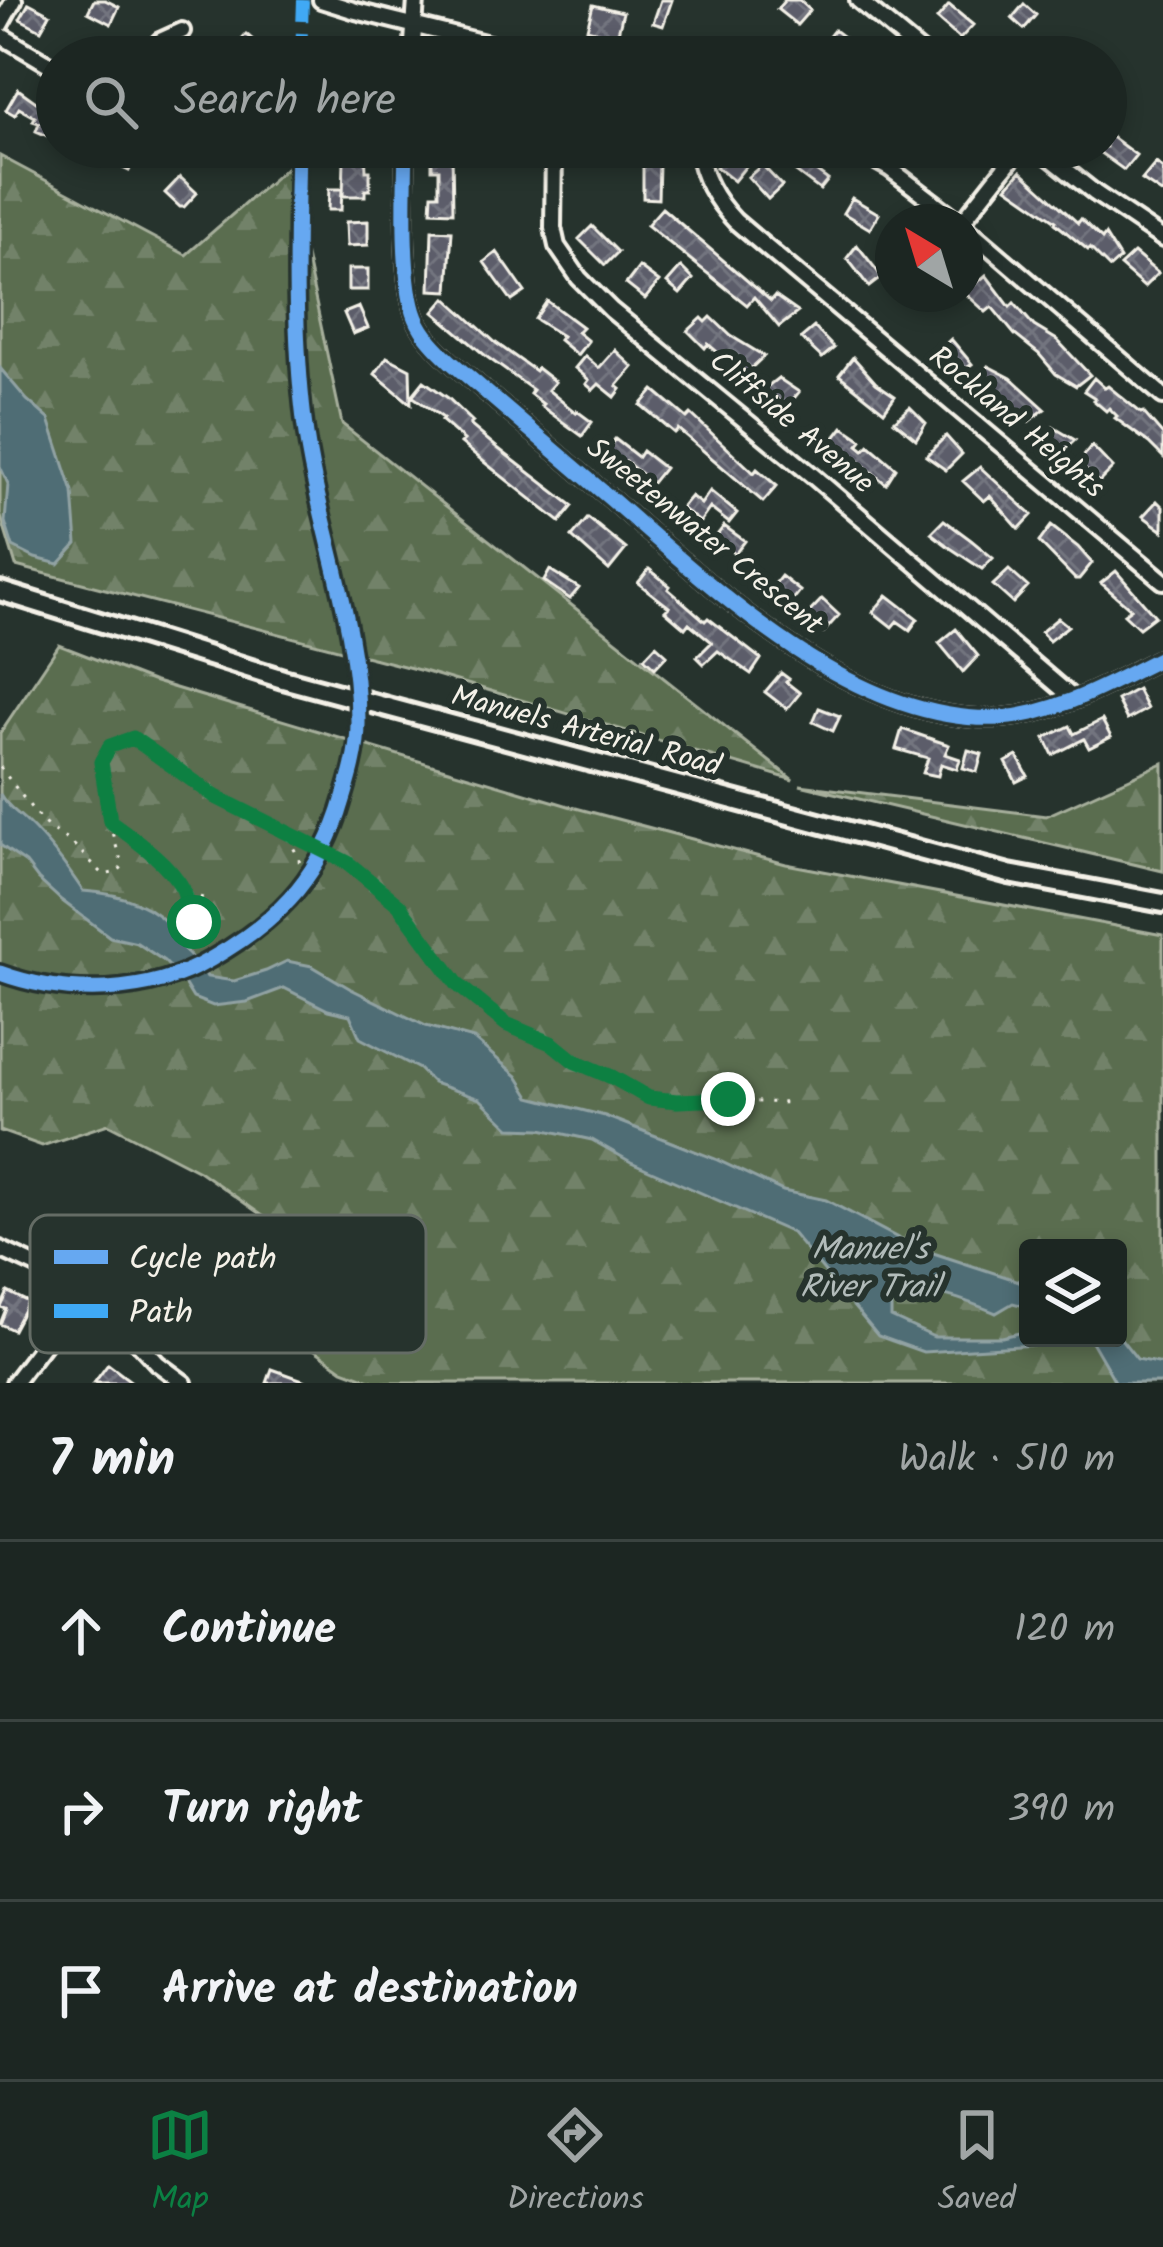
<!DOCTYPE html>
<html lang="en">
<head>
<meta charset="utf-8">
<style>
	body { margin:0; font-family:Kalam,sans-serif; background:#29322f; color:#f1f3f6 }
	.controls { position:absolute; right:36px; bottom:36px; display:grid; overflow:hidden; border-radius:12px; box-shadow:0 6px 18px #0003 }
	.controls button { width:108px; height:108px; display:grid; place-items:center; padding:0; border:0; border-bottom:3px solid #3a4340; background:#1c2622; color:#f1f3f6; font:60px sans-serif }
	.compass { position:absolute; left:875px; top:204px; width:108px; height:108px; border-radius:50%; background:#1c2622; box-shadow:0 6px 18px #0003; rotate:322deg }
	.stop { position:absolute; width:36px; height:36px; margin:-27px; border:9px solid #0b8043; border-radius:50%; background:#fff }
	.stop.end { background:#0b8043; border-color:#fff; box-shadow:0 3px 12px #0008 }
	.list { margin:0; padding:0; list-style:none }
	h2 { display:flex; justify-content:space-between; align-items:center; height:156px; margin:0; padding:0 48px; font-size:51px }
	h2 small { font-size:39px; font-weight:400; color:#a0a5a5 }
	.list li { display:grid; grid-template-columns:78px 1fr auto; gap:36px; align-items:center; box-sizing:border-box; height:180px; padding:0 48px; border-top:3px solid #3a4340 }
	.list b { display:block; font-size:45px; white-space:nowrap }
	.list em { font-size:39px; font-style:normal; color:#a0a5a5 }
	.icon { flex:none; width:66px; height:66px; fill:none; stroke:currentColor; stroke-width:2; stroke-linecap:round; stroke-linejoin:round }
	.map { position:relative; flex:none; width:1163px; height:1383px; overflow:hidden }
	.search { position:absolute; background:#1c2622; box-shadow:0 6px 18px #0003; left:36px; right:36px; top:36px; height:132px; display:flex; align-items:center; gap:30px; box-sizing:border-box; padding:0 42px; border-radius:66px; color:#a0a5a5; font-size:45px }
	.sheet { height:696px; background:#1c2622 }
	nav { display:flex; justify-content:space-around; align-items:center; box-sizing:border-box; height:168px; border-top:3px solid #3a4340; background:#1c2622; font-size:33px; color:#a0a5a5 }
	nav a { display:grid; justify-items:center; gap:6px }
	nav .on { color:#0b8043 }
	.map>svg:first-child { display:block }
	.forest { fill:url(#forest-firs); stroke:#a7af9c; stroke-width:3; fill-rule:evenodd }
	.water { fill:#4f6d75; stroke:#91a2a3; stroke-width:3 }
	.building { fill:url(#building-cross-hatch); stroke:#f4f1e8; stroke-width:3 }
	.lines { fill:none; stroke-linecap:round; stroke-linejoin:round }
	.minor-casing { stroke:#f4f1e8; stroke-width:22 }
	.major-casing { stroke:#f4f1e8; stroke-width:26 }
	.path { stroke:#f4f1e8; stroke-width:3; stroke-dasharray:3 9; stroke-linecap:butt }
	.minor { stroke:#26332d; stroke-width:14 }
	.major { stroke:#26332d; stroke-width:16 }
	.quiet { stroke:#3fa9f5; stroke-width:12; stroke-dasharray:24 12; stroke-linecap:butt }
	.cycleway-casing { stroke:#26332d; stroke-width:22 }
	.cycleway { stroke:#66a8f1; stroke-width:15 }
	.route { stroke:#0b8043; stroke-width:15 }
	.labels { text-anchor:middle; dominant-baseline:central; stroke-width:12; stroke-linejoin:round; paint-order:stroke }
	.street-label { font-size:30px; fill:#f4f1e8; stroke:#26332d }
	.water-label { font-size:33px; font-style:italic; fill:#b2bcba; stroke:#26332d }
	.key { fill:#26332d; stroke:#646c65; stroke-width:3 }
	.key-label { font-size:33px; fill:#f4f1e8 }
</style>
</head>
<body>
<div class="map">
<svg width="1163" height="1383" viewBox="0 0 1163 1383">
	<defs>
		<pattern id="forest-firs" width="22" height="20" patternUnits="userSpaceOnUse" patternTransform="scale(3)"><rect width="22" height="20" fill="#5a6d50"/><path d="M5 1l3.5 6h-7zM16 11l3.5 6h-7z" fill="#728269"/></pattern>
		<pattern id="building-cross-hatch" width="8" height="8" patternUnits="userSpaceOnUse" patternTransform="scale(3)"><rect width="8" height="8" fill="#5b5d6a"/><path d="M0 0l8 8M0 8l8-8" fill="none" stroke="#73757f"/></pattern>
	</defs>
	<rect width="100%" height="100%" fill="#26332d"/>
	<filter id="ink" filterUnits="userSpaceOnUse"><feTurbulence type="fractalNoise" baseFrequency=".00833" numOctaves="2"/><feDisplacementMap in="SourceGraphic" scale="24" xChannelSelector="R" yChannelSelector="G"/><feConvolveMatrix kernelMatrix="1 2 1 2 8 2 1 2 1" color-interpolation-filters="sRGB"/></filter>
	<g filter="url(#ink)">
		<!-- forest -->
		<path class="forest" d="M 0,156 L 186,255 L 287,167 L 342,424 L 793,780 L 423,671 L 16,566 L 0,514 Z
			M 59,645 L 152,681 L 572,807 L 786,864 L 1163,935 L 1163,1383 L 378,1383 L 343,1370 L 250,1304 L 297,1240 L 199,1171 L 108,1124 L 42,1146 L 0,1131 L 0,733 ZM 1028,1248 L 1118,1248 L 1118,1338 L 1028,1338 Z
			M 1163,763 L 1163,871 L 800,785 L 1046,816 Z"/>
		<!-- water -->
		<path class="water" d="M 0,368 L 27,400 L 49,419 L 73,492 L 77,544 L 59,564 L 35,558 L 13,547 L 5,522 L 8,484 L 0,466 Z
			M 0,794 C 7,807 17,812 27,822 C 49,843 67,867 83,891 C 117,893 152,902 175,932 C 179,937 179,943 183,948 C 191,959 201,964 207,977 L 234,981 L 266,971 L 287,961 L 312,966 L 351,989 L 426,1026 L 474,1039 L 517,1076 L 530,1097 L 605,1116 L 715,1159 L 783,1191 L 826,1200 L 915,1247 L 1028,1284 L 1028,1307 L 1013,1303 L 996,1313 C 963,1300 922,1280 891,1303 L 891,1317 L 934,1337 L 1002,1337 L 1028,1331 L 1028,1338 L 1079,1338 L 1052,1344 L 923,1352 L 878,1336 L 792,1233 L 631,1162 L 592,1140 L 541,1129 L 510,1128 L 480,1099 L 433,1083 L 419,1069 L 360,1038 L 350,1015 L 328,1010 L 284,988 L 247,1002 L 213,1006 L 193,998 L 182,980 L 164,961 L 137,943 L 110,937 L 61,900 L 38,879 L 26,863 L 0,845 Z
			M 1118,1335 L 1137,1359 L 1163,1364 L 1163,1383 L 1116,1383 L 1090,1338 L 1118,1338 Z"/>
		<!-- building -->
		<path class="building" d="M 94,0 L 105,0 L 119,7 L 111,24 L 88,12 Z
			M 661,0 L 672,0 L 663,26 L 653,23 Z
			M 785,0 L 799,0 L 810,10 L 797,25 L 777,9 Z
			M 29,3 L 50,14 L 41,30 L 20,19 Z
			M 1024,4 L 1036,15 L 1024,29 L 1012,18 Z
			M 593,5 L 623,12 L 617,37 L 587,29 Z
			M 949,5 L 973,25 L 960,39 L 937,19 Z
			M 834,30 L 854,45 L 845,57 L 841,57 L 823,44 Z
			M 246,34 L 260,46 L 250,57 L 236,45 Z
			M 656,36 L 681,43 L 677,57 L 651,53 Z
			M 340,42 L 360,43 L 359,57 L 339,57 Z
			M 18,89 L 36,102 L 57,111 L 57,122 L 50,137 L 36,131 L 39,123 L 33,121 L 35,117 L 19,108 L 15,115 L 6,110 Z
			M 1106,133 L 1136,155 L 1124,170 L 1092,147 L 1106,147 Z
			M 114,147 L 136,156 L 129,171 L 108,161 Z
			M 347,147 L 365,147 L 366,171 L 370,171 L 370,190 L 365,190 L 365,196 L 343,196 L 344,159 L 341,149 Z
			M 432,149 L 452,149 L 453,212 L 431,211 L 432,194 L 439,194 L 439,169 L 432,169 Z
			M 727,152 L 746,166 L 734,181 L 716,167 Z
			M 797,157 L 828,180 L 820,190 L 789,167 Z
			M 1156,163 L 1163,169 L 1163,194 L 1142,180 Z
			M 643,164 L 659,164 L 658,199 L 643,198 Z
			M 762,165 L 782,186 L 768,199 L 748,177 Z
			M 1021,171 L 1078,223 L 1081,219 L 1102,239 L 1105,235 L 1120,259 L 1110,268 L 1090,248 L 1088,250 L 1055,223 L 1056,221 L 1007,187 Z
			M 180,177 L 197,193 L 184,207 L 180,207 L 165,193 Z
			M 329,189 L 342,189 L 341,210 L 328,210 Z
			M 852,198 L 879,214 L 870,229 L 843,213 Z
			M 662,208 L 771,301 L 775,296 L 798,312 L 779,327 L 754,297 L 747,305 L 647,225 Z
			M 368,221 L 368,245 L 347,246 L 346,222 Z
			M 592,226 L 618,252 L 605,265 L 579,239 Z
			M 432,230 L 452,231 L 448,291 L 430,290 Z
			M 857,245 L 882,277 L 869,287 L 847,258 Z
			M 497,252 L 525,292 L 512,301 L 484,262 Z
			M 1134,253 L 1158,273 L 1144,287 L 1120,266 Z
			M 639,267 L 659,282 L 645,299 L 626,284 Z
			M 681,267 L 693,279 L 680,294 L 667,283 Z
			M 348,269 L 368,269 L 368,290 L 348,290 Z
			M 986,275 L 1010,307 L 1014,303 L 1034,326 L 1057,340 L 1090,375 L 1076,386 L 1056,374 L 1039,354 L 1015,335 L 992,307 L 986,312 L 965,293 Z
			M 446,298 L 496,343 L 535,371 L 537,368 L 555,382 L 548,390 L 576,413 L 577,411 L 592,422 L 582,436 L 541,406 L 543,404 L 530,394 L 533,390 L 487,357 L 434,312 Z
			M 547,301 L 582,327 L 577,332 L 588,341 L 577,355 L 559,340 L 562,336 L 535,319 Z
			M 359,307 L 368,328 L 353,334 L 344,313 Z
			M 711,317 L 731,336 L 764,356 L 744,375 L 708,344 L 705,348 L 688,331 L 702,318 L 706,322 Z
			M 814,327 L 834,348 L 822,358 L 801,338 Z
			M 951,339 L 972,364 L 960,373 L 939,350 Z
			M 615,350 L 633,367 L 617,386 L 621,389 L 615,397 L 599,384 L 593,390 L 586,384 L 589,380 L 575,368 L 585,356 L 599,368 Z
			M 387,357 L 410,369 L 411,404 L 375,374 Z
			M 853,357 L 876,383 L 895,396 L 884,411 L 839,375 Z
			M 988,366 L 1011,378 L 1045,409 L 1028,422 L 977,380 Z
			M 778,378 L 799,392 L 787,407 L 764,389 Z
			M 1094,378 L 1105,388 L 1108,386 L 1141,413 L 1143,412 L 1163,435 L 1163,457 L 1149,443 L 1115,418 L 1117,416 L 1109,408 L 1106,411 L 1093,400 L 1095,398 L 1084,391 Z
			M 424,381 L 448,398 L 473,422 L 470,425 L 495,446 L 573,506 L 560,522 L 484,462 L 461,443 L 464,440 L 441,420 L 443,418 L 412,396 Z
			M 654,390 L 687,418 L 691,414 L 754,473 L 757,469 L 777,486 L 763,502 L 678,429 L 674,433 L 641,405 Z
			M 910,407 L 926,423 L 916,439 L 894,421 Z
			M 843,427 L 862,440 L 858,445 L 864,450 L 869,445 L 896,468 L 886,484 L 851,455 L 848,459 L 830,444 Z
			M 1053,427 L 1075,440 L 1060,454 L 1042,440 Z
			M 946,436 L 962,454 L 946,470 L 926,456 Z
			M 615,439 L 638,457 L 642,451 L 664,468 L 652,483 L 626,462 L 623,466 L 605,451 Z
			M 1092,446 L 1113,468 L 1099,482 L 1078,463 Z
			M 980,467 L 1032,515 L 1019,529 L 990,496 L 984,501 L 963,481 Z
			M 710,491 L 737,513 L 729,523 L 710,508 L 700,522 L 681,508 L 691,496 L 701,504 Z
			M 1157,501 L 1163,507 L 1163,531 L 1143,516 Z
			M 588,518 L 626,549 L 609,570 L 572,537 Z
			M 944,520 L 971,540 L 993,558 L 982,569 L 949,547 L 931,533 Z
			M 724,526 L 745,541 L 735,554 L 714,539 Z
			M 1051,526 L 1078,547 L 1092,563 L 1079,579 L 1075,579 L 1039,542 Z
			M 649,569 L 670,586 L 668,589 L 705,621 L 708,618 L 761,659 L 751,674 L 718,651 L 704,664 L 697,657 L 712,642 L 689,623 L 685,628 L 665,611 L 669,607 L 638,583 Z
			M 550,570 L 579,588 L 570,599 L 544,581 Z
			M 1009,570 L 1028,587 L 1013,603 L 993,585 Z
			M 1116,571 L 1155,616 L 1139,628 L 1124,614 L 1131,609 L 1101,583 Z
			M 781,576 L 800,591 L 790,604 L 771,589 Z
			M 887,595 L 918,619 L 910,630 L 897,621 L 892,627 L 873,612 Z
			M 822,599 L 839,615 L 823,633 L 805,617 Z
			M 1058,618 L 1068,626 L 1049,641 L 1041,632 Z
			M 956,629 L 978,656 L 963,672 L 939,643 Z
			M 656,645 L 667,655 L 655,668 L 644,658 Z
			M 781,673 L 789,679 L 786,682 L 800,693 L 787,709 L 765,692 Z
			M 1137,689 L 1147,709 L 1127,720 L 1117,700 Z
			M 819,708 L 840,716 L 833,731 L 813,722 Z
			M 1102,720 L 1111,737 L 1089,748 L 1084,739 L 1053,755 L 1045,738 L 1070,726 L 1074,734 Z
			M 902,729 L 949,745 L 945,754 L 960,759 L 957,769 L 941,764 L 938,776 L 923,773 L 928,758 L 896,749 Z
			M 968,750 L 982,754 L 977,772 L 963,768 Z
			M 1017,756 L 1028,776 L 1016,782 L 1006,762 Z
			M 8,1292 L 28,1302 L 13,1330 L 0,1324 L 6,1309 L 1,1307 Z
			M 108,1364 L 133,1383 L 94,1383 Z
			M 272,1369 L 306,1381 L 306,1383 L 267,1383 Z"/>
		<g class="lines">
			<!-- minor casing -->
			<g class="minor-casing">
				<path id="minor" d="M 321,0 L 356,11 L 541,57
					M 858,0 L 927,57
					M 0,25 L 14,0
					M 0,35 L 57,69
					M 145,57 L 160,41 L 182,31
					M 412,57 L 416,0
					M 194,147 L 207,154
					M 406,147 C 405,189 401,282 416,318 C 423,335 437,349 451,362 C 504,408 558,453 611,499 C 714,588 854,726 1001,718 C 1059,714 1112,682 1163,657
					M 554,147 L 553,228 L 557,246 L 579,278 L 611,310 L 813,476 L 1074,699
					M 697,147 C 702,177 714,199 735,221 L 1163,581
					M 851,147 L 889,168 L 960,222
					M 1037,147 L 1095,193 L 1163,239
					M 962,222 L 1021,147
					M 965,226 L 1163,396
					M 0,1249 L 43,1269 L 81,1295 L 123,1326 L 157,1363 L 184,1383
					M 14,1383 L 81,1295"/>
			</g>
			<!-- major casing -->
			<g class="major-casing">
				<path id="major" d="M 0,591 L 283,679 L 1009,874 L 1163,903"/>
			</g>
			<!-- path -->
			<path class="path" d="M 0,767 L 42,822 L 74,845 L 104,875 L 117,872 L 123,866 C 114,841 91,772 107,751 C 113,743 123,741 132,738 L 216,797 L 348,863 L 374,883 L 399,905 L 458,985 L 506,1023 L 553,1044 L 574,1061 L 612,1077 L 649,1098 L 792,1103
				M 111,823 C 134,839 170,864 183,890 C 188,898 185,909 186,918 L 194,922 L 208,909 L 203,898 L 186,894
				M 288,838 L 299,858 L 301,887"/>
			<!-- minor -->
			<use href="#minor" class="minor"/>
			<!-- major -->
			<use href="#major" class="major"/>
			<!-- quiet -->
			<path class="quiet" d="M 301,57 L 303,0"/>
			<!-- cycleway casing -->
			<g class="cycleway-casing">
				<path id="cycleway" d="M 406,147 C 405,189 401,282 416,318 C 423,335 437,349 451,362 C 504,408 558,453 611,499 C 714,588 854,726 1001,718 C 1059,714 1112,682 1163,657
					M 0,973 C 66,997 149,996 211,959 C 274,923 315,883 339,813 C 348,784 358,754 358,724 C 359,621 316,521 304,420 C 293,329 296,238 298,147"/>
			</g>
			<!-- cycleway -->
			<use href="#cycleway" class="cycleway"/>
		</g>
	</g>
	<g class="lines" filter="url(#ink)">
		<!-- route -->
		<path class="route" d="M 194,922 L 186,918 C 185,908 187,898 183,889 C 168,862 134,839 110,821 L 101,762 L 110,746 L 133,738 L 216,797 L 348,863 L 399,905 L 458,985 L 506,1024 L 553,1044 L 574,1061 L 612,1077 L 649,1098 L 677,1101 L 728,1099"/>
	</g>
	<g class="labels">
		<!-- street labels -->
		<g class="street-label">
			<text transform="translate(791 423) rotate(40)">Cliffside Avenue</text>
			<text transform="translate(1016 423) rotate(40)">Rockland Heights</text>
			<text transform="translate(704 537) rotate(39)">Sweetenwater Crescent</text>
			<text transform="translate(586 732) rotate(15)">Manuels Arterial Road</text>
		</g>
		<!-- water labels -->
		<g class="water-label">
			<text x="870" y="1250">Manuel's<tspan x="870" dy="38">River Trail</tspan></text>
		</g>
	</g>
	<!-- legend -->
	<rect x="30" y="1215" width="396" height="138" rx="18" class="key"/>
	<rect x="54" y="1250" width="54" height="14" fill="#66a8f1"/>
	<rect x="54" y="1304" width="54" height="14" fill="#3fa9f5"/>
	<g class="key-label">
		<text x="129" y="1269">Cycle path</text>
		<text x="129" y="1323">Path</text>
	</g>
</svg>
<div class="controls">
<button><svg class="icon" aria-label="layers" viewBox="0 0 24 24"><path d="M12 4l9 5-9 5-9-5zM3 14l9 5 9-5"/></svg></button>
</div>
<svg class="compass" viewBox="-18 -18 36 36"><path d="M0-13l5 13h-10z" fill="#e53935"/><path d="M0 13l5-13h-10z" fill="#a0a5a5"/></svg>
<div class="stop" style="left:194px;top:922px"></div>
<div class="stop end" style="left:728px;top:1099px"></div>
<div class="search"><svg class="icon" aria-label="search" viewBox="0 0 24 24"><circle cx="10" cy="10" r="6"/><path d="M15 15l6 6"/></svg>Search here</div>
</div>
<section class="sheet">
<h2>7 min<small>Walk · 510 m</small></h2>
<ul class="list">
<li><svg class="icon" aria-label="ahead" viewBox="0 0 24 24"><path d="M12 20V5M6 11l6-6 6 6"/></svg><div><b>Continue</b></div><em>120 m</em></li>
<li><svg class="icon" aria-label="right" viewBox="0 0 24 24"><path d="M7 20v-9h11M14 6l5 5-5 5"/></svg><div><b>Turn right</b></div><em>390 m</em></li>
<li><svg class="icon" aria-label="arrive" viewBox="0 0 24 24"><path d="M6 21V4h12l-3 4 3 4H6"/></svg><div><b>Arrive at destination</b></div></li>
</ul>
</section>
<nav>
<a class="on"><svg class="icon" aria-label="map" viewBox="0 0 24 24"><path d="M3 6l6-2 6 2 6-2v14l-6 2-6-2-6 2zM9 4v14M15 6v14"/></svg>Map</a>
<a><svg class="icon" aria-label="directions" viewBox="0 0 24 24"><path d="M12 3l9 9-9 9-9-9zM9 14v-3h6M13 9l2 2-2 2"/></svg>Directions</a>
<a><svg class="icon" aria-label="saved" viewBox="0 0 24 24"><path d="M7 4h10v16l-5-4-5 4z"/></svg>Saved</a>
</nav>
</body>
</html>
